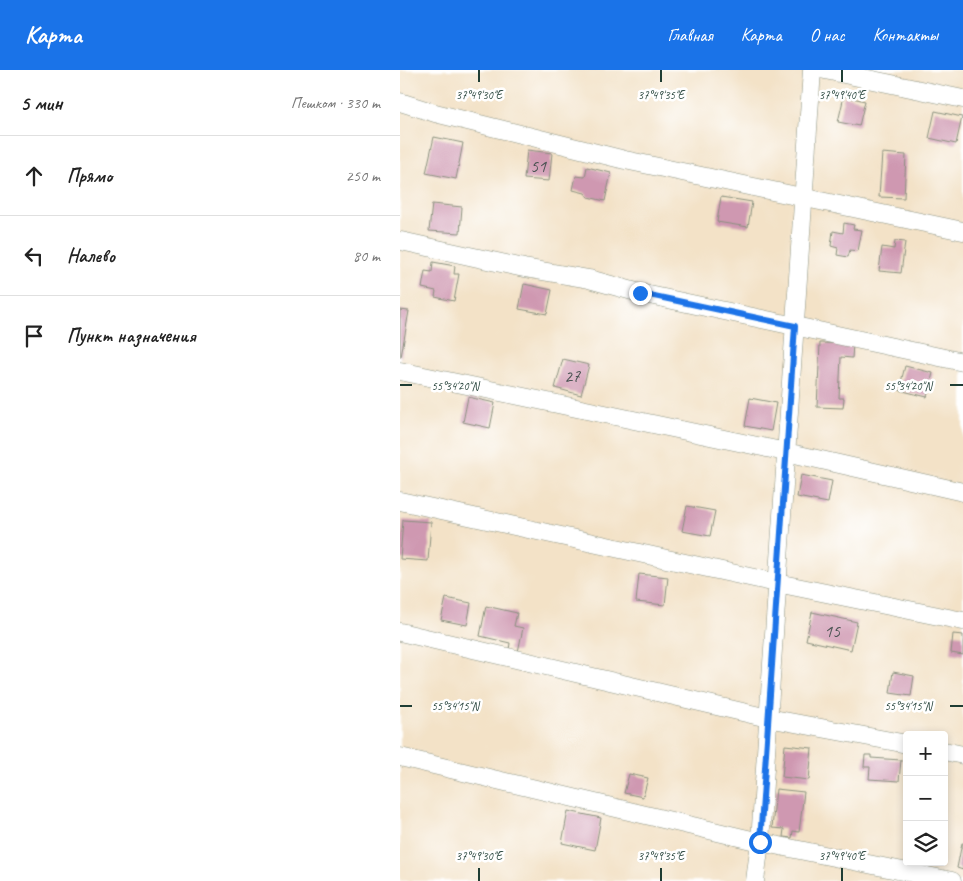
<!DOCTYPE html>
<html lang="ru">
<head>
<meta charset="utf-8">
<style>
	body { margin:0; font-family:Caveat,sans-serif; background:#f6f6f6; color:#222 }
	.controls { position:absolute; right:15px; bottom:15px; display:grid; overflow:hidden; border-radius:5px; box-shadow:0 2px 8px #0003 }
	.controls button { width:45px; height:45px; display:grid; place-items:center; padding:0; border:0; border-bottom:1px solid #e0e0e0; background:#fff; color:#222; font:25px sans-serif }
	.stop { position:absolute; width:15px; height:15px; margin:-11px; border:4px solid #1a73e8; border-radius:50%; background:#fff }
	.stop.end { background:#1a73e8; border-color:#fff; box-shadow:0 1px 5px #0008 }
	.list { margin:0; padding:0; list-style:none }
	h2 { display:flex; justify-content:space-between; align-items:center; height:65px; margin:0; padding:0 20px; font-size:21px }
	h2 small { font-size:16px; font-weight:400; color:#767676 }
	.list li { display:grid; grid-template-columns:32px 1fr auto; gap:15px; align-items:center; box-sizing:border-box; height:80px; padding:0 20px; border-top:1px solid #e0e0e0 }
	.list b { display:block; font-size:19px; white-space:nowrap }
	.list em { font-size:16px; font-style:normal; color:#767676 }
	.icon { flex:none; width:28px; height:28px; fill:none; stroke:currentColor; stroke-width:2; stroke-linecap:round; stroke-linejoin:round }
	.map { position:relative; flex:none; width:563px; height:811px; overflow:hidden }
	header { display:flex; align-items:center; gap:30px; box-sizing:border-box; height:70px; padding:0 25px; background:#1a73e8; color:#fff }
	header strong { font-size:24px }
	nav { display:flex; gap:28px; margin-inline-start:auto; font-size:18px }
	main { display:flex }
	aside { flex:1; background:#fff }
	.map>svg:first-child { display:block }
	.building { fill:#cf98b1 }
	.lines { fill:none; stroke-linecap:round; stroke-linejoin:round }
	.minor-casing { stroke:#89907e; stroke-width:19 }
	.minor { stroke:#fff; stroke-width:18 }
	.route { stroke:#1a73e8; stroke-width:6 }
	.ticks { fill:none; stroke:#1f3d34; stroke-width:2 }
	.labels { text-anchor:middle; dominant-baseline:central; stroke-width:5; stroke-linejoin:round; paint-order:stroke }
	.number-label { font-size:18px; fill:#4b5453 }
	.ticks-label { font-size:12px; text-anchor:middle; fill:#1f3d34; stroke:#fff; stroke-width:5; stroke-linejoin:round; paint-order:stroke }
</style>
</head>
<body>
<header>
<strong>Карта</strong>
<nav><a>Главная</a><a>Карта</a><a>О нас</a><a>Контакты</a></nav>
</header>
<main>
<aside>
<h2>5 мин<small>Пешком · 330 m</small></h2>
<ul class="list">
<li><svg class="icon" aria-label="ahead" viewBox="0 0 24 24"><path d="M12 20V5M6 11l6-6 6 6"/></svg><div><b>Прямо</b></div><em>250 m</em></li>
<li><svg class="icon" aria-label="left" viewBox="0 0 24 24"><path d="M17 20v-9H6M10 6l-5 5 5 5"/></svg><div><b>Налево</b></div><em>80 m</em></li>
<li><svg class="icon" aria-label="arrive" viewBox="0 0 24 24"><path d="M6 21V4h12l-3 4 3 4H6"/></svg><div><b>Пункт назначения</b></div></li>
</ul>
</aside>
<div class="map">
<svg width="563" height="811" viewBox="0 0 563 811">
	<rect width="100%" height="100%" fill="#fff"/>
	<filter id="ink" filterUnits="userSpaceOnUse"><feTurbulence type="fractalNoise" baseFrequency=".02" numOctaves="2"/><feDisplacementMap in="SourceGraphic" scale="10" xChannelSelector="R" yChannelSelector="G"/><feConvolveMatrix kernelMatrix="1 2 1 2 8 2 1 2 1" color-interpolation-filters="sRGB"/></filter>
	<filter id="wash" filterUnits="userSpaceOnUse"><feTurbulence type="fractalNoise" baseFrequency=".0096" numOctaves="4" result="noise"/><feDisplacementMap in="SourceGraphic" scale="20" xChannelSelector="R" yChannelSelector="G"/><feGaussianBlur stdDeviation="1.12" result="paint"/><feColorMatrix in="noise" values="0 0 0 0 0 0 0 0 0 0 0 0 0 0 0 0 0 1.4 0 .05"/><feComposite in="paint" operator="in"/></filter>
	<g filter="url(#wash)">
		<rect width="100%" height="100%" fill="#f3e2c7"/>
		<g id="blocks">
			<!-- building -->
			<path class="building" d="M 444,26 L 465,31 L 459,56 L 438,52 Z
				M 535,41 L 562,47 L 556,74 L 529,68 Z
				M 34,67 L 63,73 L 56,109 L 26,103 Z
				M 127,80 L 152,83 L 149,111 L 124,109 Z
				M 482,83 L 506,85 L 504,128 L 479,127 Z
				M 187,97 L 211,103 L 205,131 L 188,127 L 185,123 L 173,120 L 176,106 L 185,107 Z
				M 321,127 L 352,132 L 348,157 L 317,152 Z
				M 32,134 L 62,137 L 60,163 L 29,161 Z
				M 444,153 L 454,155 L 453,159 L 462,160 L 458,181 L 450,180 L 448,187 L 437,185 L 438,178 L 431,176 L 433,161 L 443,163 Z
				M 495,171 L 505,172 L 501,203 L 479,201 L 482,177 L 494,179 Z
				M 33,192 L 55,196 L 54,204 L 59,204 L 54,231 L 35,227 L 36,221 L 22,218 L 25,201 L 32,202 Z
				M 124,214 L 152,220 L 147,244 L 119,239 Z
				M 0,240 L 9,241 L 1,287 L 0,287 Z
				M 420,273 L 453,274 L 452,288 L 441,287 L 439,328 L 444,328 L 443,338 L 417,337 Z
				M 163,289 L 189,295 L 181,325 L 155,318 Z
				M 505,296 L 533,303 L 527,327 L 499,320 Z
				M 68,327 L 95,333 L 90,358 L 63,352 Z
				M 350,328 L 376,333 L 371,361 L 345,356 Z
				M 401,405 L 432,411 L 428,433 L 397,427 Z
				M 287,436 L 315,441 L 310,466 L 282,461 Z
				M 3,450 L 31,452 L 28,491 L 0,489 Z
				M 239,504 L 268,507 L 265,535 L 236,532 Z
				M 46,528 L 71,533 L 67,555 L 41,550 Z
				M 86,536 L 117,543 L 114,556 L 123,558 L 118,582 L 109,580 L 110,573 L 80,566 Z
				M 412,542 L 457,552 L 451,580 L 406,570 Z
				M 553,564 L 563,565 L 563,585 L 551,583 Z
				M 493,602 L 514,606 L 511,626 L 490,623 Z
				M 385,675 L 412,678 L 409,710 L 382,707 Z
				M 465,685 L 471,685 L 471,688 L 501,690 L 499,711 L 469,709 L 470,697 L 464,697 Z
				M 229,704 L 248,708 L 243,727 L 224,723 Z
				M 376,719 L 404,722 L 399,762 L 393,761 L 392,768 L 383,767 L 384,759 L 372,758 Z
				M 168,741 L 201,748 L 195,780 L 162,773 Z
				M 562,773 L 563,773 L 563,800 L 557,798 Z"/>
		</g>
	</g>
	<g filter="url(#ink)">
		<use href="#blocks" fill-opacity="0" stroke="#89907e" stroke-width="1"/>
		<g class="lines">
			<!-- minor casing -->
			<g class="minor-casing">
				<path id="minor" d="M 425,0 L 563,29
					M 0,32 L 35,43 L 225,90 L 563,161
					M 1,171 L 124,198 L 189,209 L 240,223 L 563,292
					M 0,301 L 386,382 L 563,422
					M 0,431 L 377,513 L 563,551
					M 0,562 L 368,648 L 507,674
					M 544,681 L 563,685
					M 0,687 L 360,772 L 552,811
					M 355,811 L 360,772 L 412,0"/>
			</g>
			<!-- minor -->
			<use href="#minor" class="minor"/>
		</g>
	</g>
	<g class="lines" filter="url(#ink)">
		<!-- route -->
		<path class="route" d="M 240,223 L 395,256 L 360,772"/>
	</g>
	<!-- ticks -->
	<path class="ticks" d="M 79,0 L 79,12M 261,0 L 261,12M 442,0 L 442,12M 0,315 L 12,315M 550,315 L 563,315M 0,636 L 12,636M 550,636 L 563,636M 79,798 L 79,811M 261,798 L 261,811M 442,798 L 442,811"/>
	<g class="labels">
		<!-- number labels -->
		<g class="number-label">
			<text x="138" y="96">51</text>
			<text x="172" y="306">27</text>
			<text x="432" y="561">15</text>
		</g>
	</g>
	<g class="ticks-label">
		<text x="79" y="29">37°49'30"E</text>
		<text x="261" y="29">37°49'35"E</text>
		<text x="442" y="29">37°49'40"E</text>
		<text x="55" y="320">55°34'20"N</text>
		<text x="508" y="320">55°34'20"N</text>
		<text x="55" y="640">55°34'15"N</text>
		<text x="508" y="640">55°34'15"N</text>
		<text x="79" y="790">37°49'30"E</text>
		<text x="261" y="790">37°49'35"E</text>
		<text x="442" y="790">37°49'40"E</text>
	</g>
</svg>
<div class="controls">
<button>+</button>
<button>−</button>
<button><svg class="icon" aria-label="layers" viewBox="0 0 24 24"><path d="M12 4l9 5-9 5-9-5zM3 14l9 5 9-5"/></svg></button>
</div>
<div class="stop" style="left:360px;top:772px"></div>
<div class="stop end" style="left:240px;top:223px"></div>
</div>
</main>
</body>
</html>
